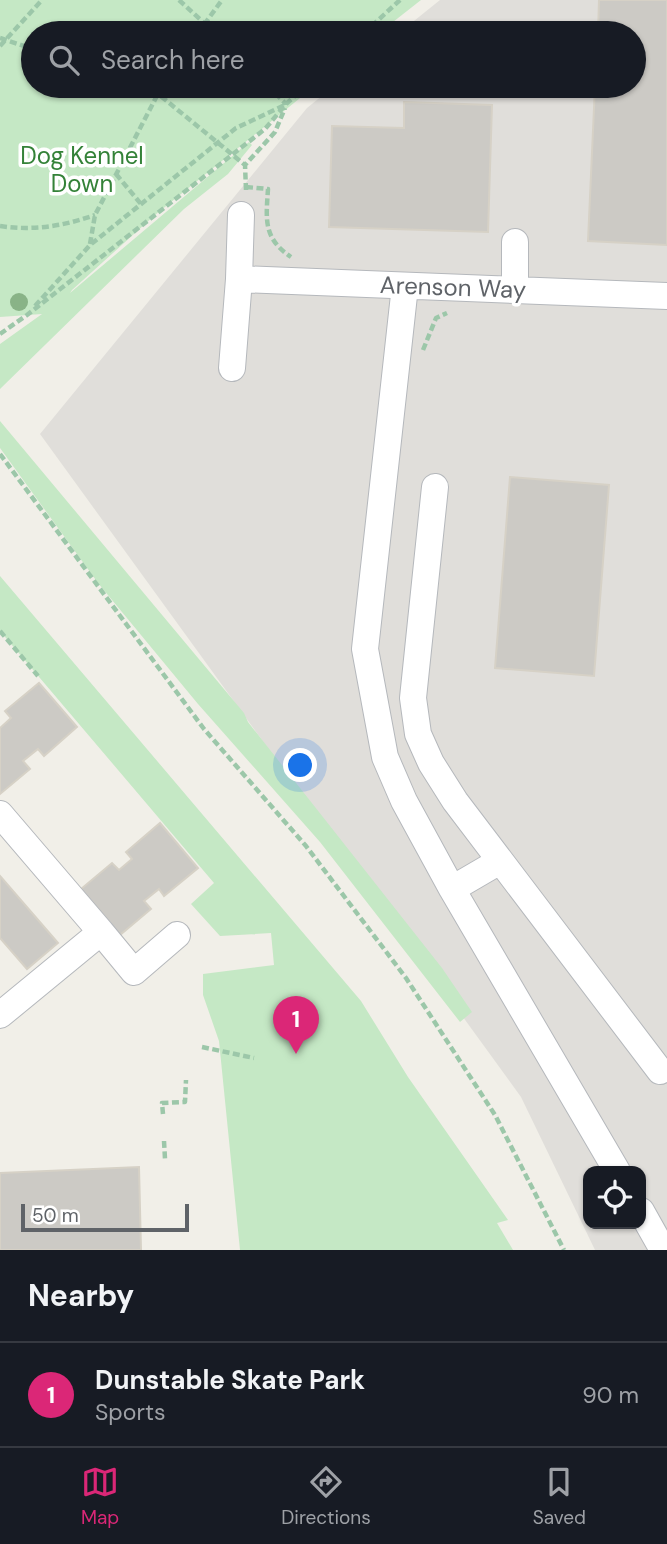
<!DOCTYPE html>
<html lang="en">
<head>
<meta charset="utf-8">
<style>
	body { margin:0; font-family:"DM Sans",sans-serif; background:#20242c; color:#f1f3f6 }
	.controls { position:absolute; right:21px; bottom:21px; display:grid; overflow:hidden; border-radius:14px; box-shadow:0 2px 5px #0004 }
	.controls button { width:63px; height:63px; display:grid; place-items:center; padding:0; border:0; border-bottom:2px solid #363941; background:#171b24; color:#f1f3f6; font:35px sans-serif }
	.scale { position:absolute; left:21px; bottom:18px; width:168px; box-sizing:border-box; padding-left:7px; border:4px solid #5f6368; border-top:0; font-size:19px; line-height:24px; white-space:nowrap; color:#5f6368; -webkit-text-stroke:5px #fff; paint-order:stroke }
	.you { position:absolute; left:301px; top:766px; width:24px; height:24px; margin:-18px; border:5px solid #fff; border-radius:50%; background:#1a73e8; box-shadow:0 0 0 10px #1a73e833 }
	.badge { display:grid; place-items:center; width:46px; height:46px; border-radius:50%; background:#db2777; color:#fff; font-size:23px; font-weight:700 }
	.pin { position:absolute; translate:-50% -58px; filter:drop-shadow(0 2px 4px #0008) }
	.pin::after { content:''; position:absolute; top:37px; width:24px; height:21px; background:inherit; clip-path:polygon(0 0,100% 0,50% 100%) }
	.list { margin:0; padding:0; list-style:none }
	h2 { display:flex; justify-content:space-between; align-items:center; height:91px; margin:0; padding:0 28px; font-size:30px }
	h2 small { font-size:23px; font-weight:400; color:#9ea1a6 }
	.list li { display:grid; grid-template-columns:46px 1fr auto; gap:21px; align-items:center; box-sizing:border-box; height:105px; padding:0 28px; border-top:2px solid #363941 }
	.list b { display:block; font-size:26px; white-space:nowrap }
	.list p { margin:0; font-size:23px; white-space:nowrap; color:#9ea1a6 }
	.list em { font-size:23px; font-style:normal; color:#9ea1a6 }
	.icon { flex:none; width:38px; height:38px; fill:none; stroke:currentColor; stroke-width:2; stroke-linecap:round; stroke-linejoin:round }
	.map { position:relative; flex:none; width:667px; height:1250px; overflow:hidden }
	.search { position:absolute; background:#171b24; box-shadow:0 2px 5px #0004; left:21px; right:21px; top:21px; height:77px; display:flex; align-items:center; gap:18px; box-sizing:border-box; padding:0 24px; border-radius:38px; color:#9ea1a6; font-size:26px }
	.sheet { height:196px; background:#171b24 }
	nav { display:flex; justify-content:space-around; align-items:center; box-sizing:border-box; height:98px; border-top:2px solid #363941; background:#171b24; font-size:19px; color:#9ea1a6 }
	nav a { display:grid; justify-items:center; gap:4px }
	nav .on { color:#db2777 }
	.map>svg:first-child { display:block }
	.industrial { fill:#e0deda; fill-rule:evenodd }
	.green { fill:#c5e8c5 }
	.building { fill:#cccac5; stroke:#d6d1c6; stroke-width:2 }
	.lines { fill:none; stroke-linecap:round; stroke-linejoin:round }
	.minor-casing { stroke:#b5b8bc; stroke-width:28 }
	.path { stroke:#9cc7a9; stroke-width:4.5; stroke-dasharray:7 3.5; stroke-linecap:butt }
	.minor { stroke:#fff; stroke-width:26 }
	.tree { fill:#89b387 }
	.labels { text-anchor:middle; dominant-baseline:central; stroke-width:7; stroke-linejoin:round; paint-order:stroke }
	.park-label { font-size:24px; fill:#348238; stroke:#fff }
	.street-label { font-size:24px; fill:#5f6368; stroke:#fff }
</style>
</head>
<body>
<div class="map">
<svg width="667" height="1250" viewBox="0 0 667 1250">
	<rect width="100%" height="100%" fill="#f1efe8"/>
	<!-- industrial -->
	<path class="industrial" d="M 440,0 L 667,0 L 667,1250 L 595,1250 L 521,1097 L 40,434 L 307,108 L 334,86 L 634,86 L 634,33 L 399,33 ZM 588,1171 L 641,1171 L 641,1224 L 588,1224 Z"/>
	<!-- green -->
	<path class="green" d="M 0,0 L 421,0 L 379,33 L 33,33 L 33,86 L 315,86 L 155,215 L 72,290 L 70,293 L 249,142 L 252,145 L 228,174 L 184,209 L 0,389 L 0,344 L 42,314 L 0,317 Z
		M 0,421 L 244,713 L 248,722 L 442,968 L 472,1012 L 460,1022 L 320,842 L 198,704 L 98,583 L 0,448 Z
		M 0,576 L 361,1001 L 408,1077 L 508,1220 L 497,1223 L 513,1250 L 240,1250 L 219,1041 L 203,995 L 203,974 L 274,965 L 271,933 L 220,936 L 191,904 L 214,883 L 0,631 Z"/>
	<!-- building -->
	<path class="building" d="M 599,0 L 667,0 L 667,245 L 588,241 L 595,86 L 634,86 L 634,33 L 598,33 Z
		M 404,102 L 492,105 L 488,232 L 329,227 L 332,126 L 404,128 Z
		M 510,477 L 609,485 L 594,676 L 495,668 Z
		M 39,683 L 77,727 L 44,756 L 38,749 L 23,761 L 30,769 L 0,794 L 0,728 L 11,718 L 5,711 Z
		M 160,823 L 198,868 L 164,896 L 159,889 L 144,901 L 151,909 L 114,940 L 75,894 L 112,863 L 119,870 L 132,859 L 126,852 Z
		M 0,876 L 58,943 L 27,969 L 0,938 Z
		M 139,1167 L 141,1250 L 0,1250 L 0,1173 Z"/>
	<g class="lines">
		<!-- minor casing -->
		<g class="minor-casing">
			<path id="minor" d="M 239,279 L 667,296
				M 405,286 L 365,649 L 385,757 L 404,801 L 452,889 L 617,1171
				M 515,289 L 515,242
				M 232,368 L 239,279 L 241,215
				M 435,487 L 413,698 L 418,734 L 431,763 L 455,801 L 660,1071
				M 0,814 L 101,932 L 0,1015
				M 452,889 L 500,861
				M 101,932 L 134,972 L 177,935
				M 641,1211 L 663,1250"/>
		</g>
		<!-- path -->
		<path class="path" d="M 179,0 L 215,33
			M 198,33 L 222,0
			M 364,33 L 400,0
			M 0,38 L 33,49
			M 0,46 L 42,0
			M 143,86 L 157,93 L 245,165
			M 268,86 L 286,104
			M 116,174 L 141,204
			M 246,187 L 268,189 C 266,220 263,238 291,257
			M 246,190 L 245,165 L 275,132 L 285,108
			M 0,226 C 33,231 64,226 95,215
			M 90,244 L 95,215 L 162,86
			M 35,306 L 90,245 L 236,128 L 285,105
			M 0,334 L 27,315 L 265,129 L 286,104 L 306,86
			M 423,350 L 436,318 L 447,313
			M 0,454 L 204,729 L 306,846 L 406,978 L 495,1115 L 564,1250
			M 0,631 L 38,676
			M 202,1047 L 254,1058
			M 163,1114 L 162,1103 L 185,1102 L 186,1080
			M 164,1141 L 165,1159"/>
		<!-- minor -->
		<use href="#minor" class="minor"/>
	</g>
	<!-- trees -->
	<circle class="tree" cx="19" cy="302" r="9"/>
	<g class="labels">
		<!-- park labels -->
		<g class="park-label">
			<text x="82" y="155">Dog Kennel<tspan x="82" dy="28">Down</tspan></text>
		</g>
		<!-- street labels -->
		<g class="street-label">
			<text transform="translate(453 287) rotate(2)">Arenson Way</text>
		</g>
	</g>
</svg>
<div class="controls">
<button><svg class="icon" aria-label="locate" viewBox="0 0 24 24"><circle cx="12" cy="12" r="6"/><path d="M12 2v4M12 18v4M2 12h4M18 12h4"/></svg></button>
</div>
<div class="scale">50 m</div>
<div class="you"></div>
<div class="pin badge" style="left:296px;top:1054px">1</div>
<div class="search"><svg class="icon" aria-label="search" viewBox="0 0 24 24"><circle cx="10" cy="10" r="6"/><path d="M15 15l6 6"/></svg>Search here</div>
</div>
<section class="sheet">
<h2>Nearby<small></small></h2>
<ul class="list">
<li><span class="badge">1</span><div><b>Dunstable Skate Park</b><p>Sports</p></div><em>90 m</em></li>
</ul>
</section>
<nav>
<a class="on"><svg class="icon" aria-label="map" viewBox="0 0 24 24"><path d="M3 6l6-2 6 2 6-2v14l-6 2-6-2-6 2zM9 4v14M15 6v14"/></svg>Map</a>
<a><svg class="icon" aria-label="directions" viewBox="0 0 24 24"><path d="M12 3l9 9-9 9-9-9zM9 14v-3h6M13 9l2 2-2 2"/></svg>Directions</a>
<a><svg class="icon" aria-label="saved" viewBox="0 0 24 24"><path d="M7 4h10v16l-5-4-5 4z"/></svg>Saved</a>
</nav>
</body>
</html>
